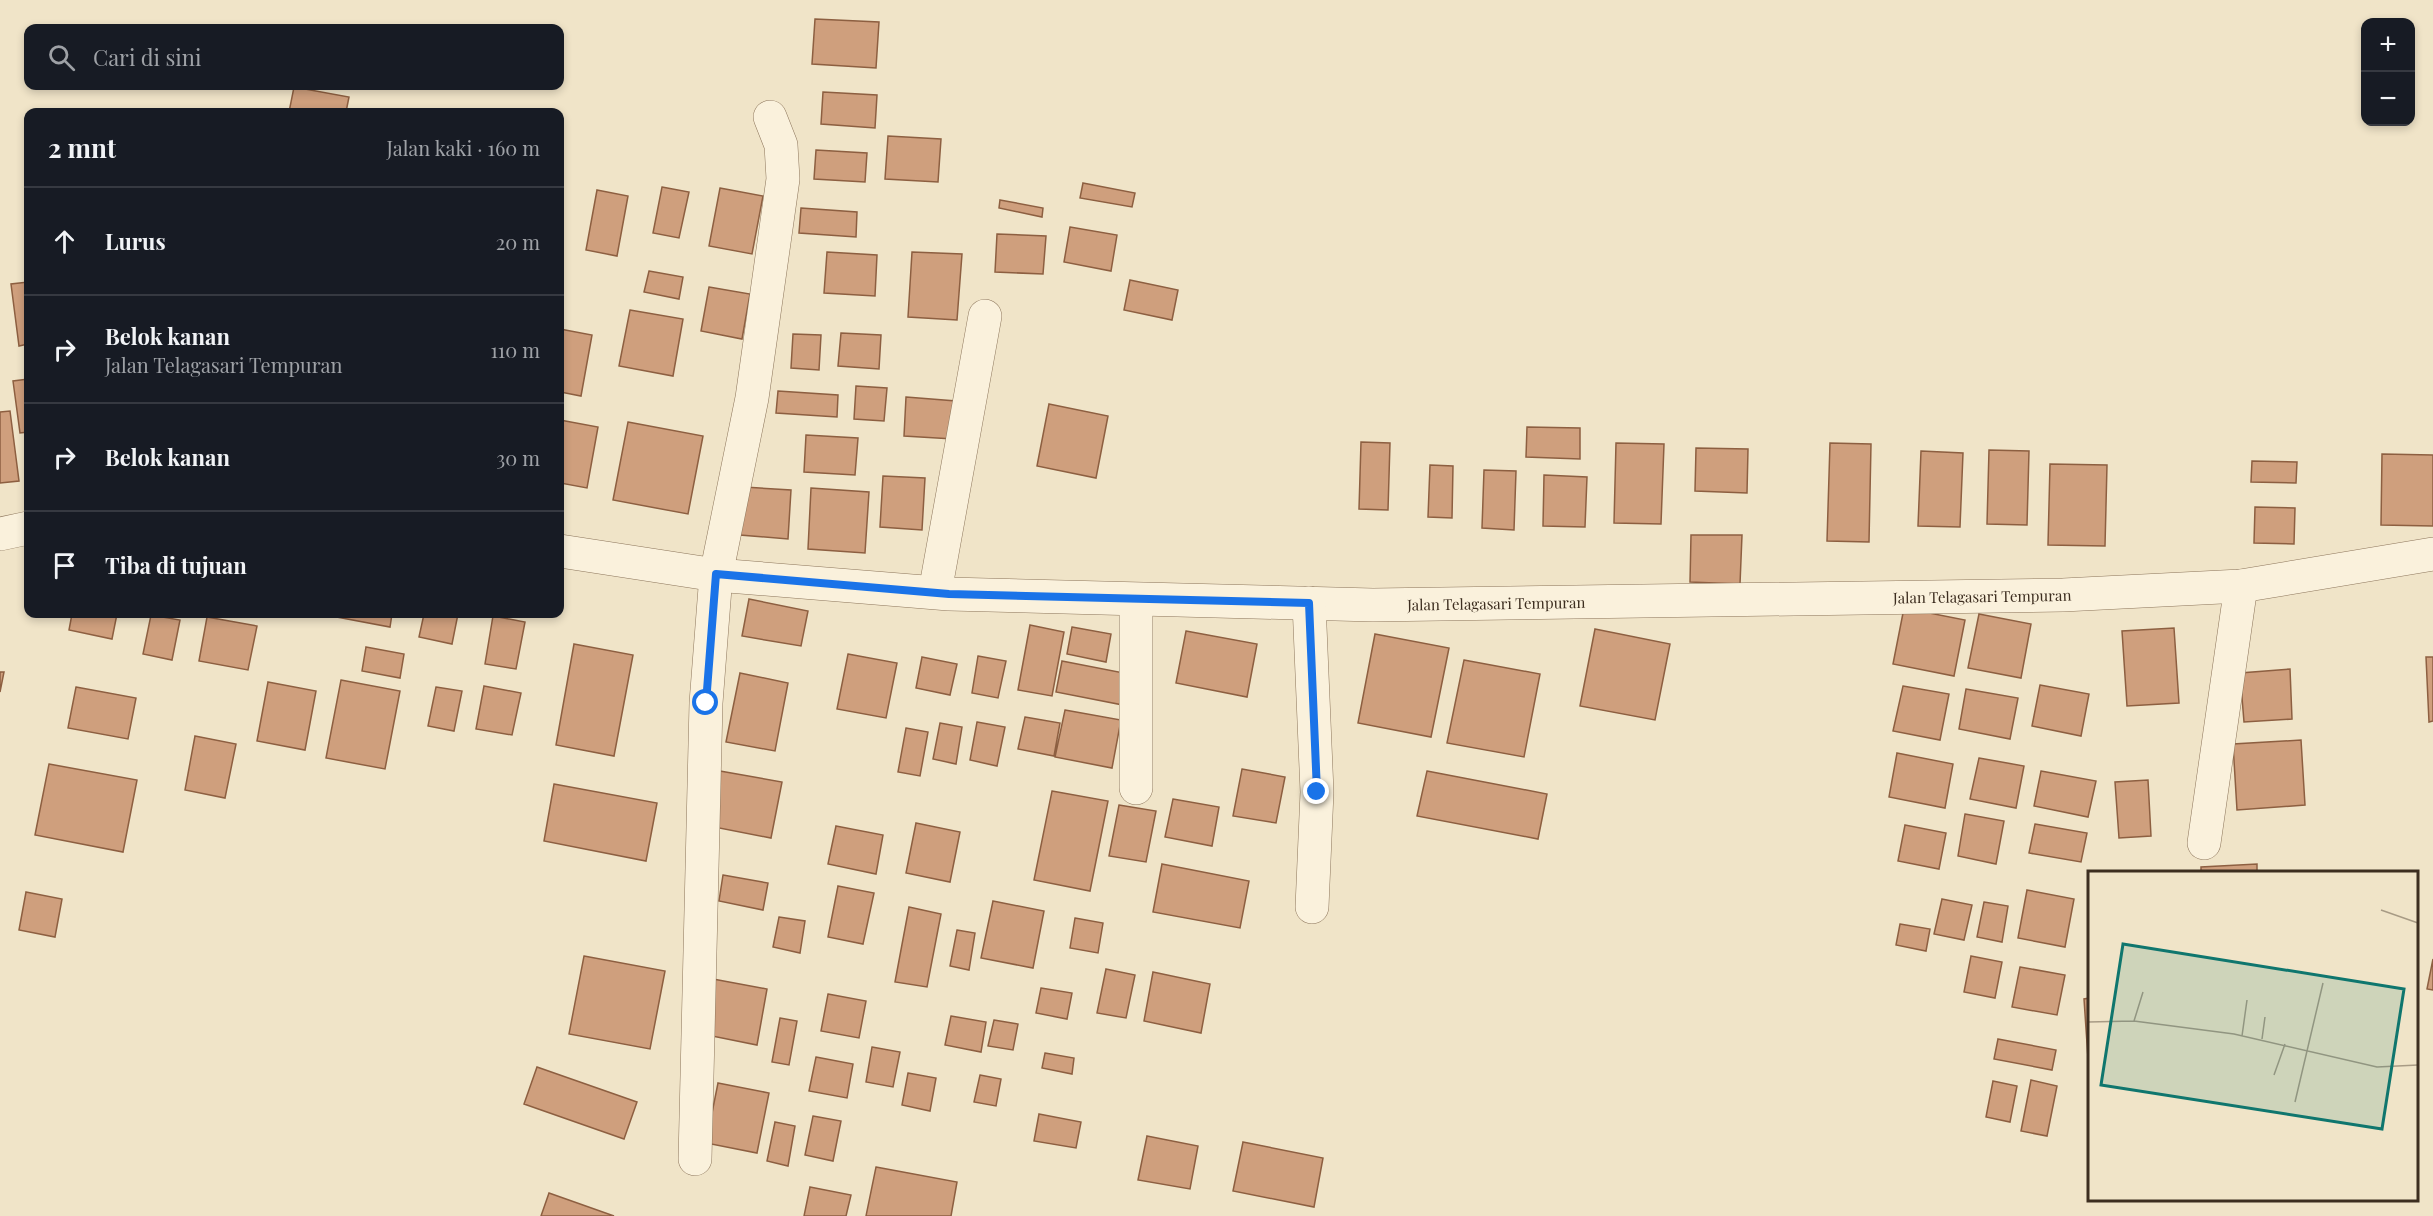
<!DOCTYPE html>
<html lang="id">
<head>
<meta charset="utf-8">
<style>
	body { margin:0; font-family:"Playfair Display",serif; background:#20242c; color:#f1f3f6 }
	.controls { position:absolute; right:18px; top:18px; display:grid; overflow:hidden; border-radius:12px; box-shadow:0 3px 9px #0003 }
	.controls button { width:54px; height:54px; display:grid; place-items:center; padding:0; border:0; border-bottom:2px solid #363941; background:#171b24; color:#f1f3f6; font:30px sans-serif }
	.stop { position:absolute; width:18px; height:18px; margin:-14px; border:4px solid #1a73e8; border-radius:50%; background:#fff }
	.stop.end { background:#1a73e8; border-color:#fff; box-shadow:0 2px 6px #0008 }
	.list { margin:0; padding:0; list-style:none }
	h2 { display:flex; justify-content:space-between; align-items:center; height:78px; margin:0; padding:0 24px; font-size:26px }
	h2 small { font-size:20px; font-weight:400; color:#9ea1a6 }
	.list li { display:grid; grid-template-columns:39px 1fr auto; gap:18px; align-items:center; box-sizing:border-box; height:108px; padding:0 24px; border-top:2px solid #363941 }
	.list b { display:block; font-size:22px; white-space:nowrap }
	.list p { margin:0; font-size:20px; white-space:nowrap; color:#9ea1a6 }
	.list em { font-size:20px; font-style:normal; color:#9ea1a6 }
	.icon { flex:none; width:33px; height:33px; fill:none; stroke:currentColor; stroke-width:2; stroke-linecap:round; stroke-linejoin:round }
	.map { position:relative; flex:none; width:2433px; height:1216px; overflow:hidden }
	.search { position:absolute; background:#171b24; box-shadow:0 3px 9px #0003; left:24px; top:24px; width:540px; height:66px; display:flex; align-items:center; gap:15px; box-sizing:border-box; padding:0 21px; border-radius:12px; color:#9ea1a6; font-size:22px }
	.panel { position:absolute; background:#171b24; box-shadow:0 3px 9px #0003; left:24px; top:108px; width:540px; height:510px; border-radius:12px }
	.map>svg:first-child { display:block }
	.building { fill:#cf9f7d; stroke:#8d5f41; stroke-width:1.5 }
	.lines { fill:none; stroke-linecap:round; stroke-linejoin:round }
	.minor-casing { stroke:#8d765c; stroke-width:34 }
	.minor { stroke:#faf1dc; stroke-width:33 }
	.route { stroke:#1a73e8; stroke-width:8 }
	.labels { text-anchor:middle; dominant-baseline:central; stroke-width:5; stroke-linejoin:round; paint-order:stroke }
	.street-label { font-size:15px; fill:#3d2e20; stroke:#f7eed8 }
	.inset-road { fill:none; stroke:#a89b85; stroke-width:1.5 }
	.view { fill:#0f766e; fill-opacity:0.15; stroke:#0f766e; stroke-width:3 }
	.inset-edge { fill:none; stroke:#3d2e20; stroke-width:3 }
</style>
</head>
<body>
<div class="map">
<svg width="2433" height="1216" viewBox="0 0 2433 1216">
	<rect width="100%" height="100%" fill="#f0e4c8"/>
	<!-- building -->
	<path class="building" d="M 815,19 L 879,22 L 876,68 L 812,64 Z
		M 294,87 L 349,97 L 346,112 L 289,112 Z
		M 823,92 L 877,95 L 875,128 L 821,124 Z
		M 888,136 L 941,139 L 938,182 L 885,179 Z
		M 816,150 L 867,153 L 865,182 L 814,179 Z
		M 1083,183 L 1135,193 L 1132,207 L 1080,198 Z
		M 662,187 L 689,192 L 679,238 L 653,233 Z
		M 720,188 L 763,196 L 752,254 L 709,246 Z
		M 597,190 L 628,196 L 617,256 L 586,250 Z
		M 1000,200 L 1043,208 L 1042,217 L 999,208 Z
		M 801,208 L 857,212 L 856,237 L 799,233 Z
		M 1070,227 L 1117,235 L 1111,271 L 1064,262 Z
		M 997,234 L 1046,236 L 1043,274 L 995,272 Z
		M 827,252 L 877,255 L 875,296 L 824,293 Z
		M 912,252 L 962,254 L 957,320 L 908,317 Z
		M 649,271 L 683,277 L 679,299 L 644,292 Z
		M 1130,280 L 1178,290 L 1172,320 L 1124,310 Z
		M 28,282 L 28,344 L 19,346 L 11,284 Z
		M 709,287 L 750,294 L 742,339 L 701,331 Z
		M 630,310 L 683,319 L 673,376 L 619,366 Z
		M 560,329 L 592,335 L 581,396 L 560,392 Z
		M 841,333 L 881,335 L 879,369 L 838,366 Z
		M 793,334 L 821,335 L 819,370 L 791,368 Z
		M 28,379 L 28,432 L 20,433 L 13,381 Z
		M 856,386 L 887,388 L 884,421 L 854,419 Z
		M 778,391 L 838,395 L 837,417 L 776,413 Z
		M 906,397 L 956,401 L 953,439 L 904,436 Z
		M 1049,404 L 1108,416 L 1096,478 L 1037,466 Z
		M 10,411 L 19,481 L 0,483 L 0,412 Z
		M 560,420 L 598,427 L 587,488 L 560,483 Z
		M 628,422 L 703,436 L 688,514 L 613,500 Z
		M 1527,427 L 1580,428 L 1580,459 L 1526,457 Z
		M 806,435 L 858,438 L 855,475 L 804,472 Z
		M 1361,442 L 1390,443 L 1388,510 L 1359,509 Z
		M 1616,443 L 1664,444 L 1661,524 L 1614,523 Z
		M 1830,443 L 1871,444 L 1869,542 L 1827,541 Z
		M 1696,448 L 1748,449 L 1747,493 L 1695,491 Z
		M 1989,450 L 2029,451 L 2027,525 L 1987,524 Z
		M 1921,451 L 1963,453 L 1960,527 L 1918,526 Z
		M 2382,454 L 2433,455 L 2433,526 L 2381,525 Z
		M 2252,461 L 2297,462 L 2296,483 L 2251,482 Z
		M 2050,464 L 2107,465 L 2105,546 L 2048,545 Z
		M 1430,465 L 1453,466 L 1452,518 L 1428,517 Z
		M 1484,470 L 1516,471 L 1514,530 L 1482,528 Z
		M 1544,475 L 1587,477 L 1585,527 L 1543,526 Z
		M 883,476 L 925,478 L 922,530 L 880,527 Z
		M 744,487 L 791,490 L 788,539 L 740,535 Z
		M 811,488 L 869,492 L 865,553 L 808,549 Z
		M 2255,507 L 2295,508 L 2294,544 L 2254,543 Z
		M 1691,535 L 1742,535 L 1740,584 L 1690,582 Z
		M 749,599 L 808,611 L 801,646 L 742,636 Z
		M 1904,608 L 1965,620 L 1954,676 L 1893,664 Z
		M 72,614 L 117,614 L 112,639 L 69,630 Z
		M 332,614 L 392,614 L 390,627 L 331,616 Z
		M 424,614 L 458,614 L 452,644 L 419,637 Z
		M 1979,614 L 2031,624 L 2021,678 L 1968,668 Z
		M 151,615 L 180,620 L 172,660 L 143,654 Z
		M 493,616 L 525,622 L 516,669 L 485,664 Z
		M 207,617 L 257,626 L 248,670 L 199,661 Z
		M 1030,625 L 1064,632 L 1052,696 L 1018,690 Z
		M 1072,627 L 1111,634 L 1106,662 L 1067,654 Z
		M 2174,628 L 2179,703 L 2127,706 L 2122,631 Z
		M 1595,629 L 1670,644 L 1655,720 L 1580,706 Z
		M 1186,631 L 1257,644 L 1247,697 L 1176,683 Z
		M 1375,634 L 1449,648 L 1431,737 L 1358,723 Z
		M 574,644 L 633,655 L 614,756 L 556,745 Z
		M 366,647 L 404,654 L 400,678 L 362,671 Z
		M 848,654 L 897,663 L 886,718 L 837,709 Z
		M 978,656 L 1006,661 L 998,698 L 972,693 Z
		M 922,657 L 957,664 L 950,695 L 916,688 Z
		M 2426,657 L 2433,657 L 2433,721 L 2429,722 Z
		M 1464,660 L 1540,674 L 1524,757 L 1447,743 Z
		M 1062,661 L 1129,674 L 1123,705 L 1056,692 Z
		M 2290,669 L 2292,719 L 2244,722 L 2240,673 Z
		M 0,672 L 4,672 L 0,692 Z
		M 740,673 L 788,683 L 775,751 L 726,742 Z
		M 341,680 L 400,691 L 385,769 L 326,758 Z
		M 268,682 L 316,691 L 305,750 L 257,741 Z
		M 2040,685 L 2089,694 L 2081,736 L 2032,726 Z
		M 484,686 L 521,693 L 512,735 L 476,729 Z
		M 1903,686 L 1949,694 L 1940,740 L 1893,731 Z
		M 76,687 L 136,698 L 128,739 L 68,728 Z
		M 436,687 L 462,691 L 454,731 L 428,726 Z
		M 1966,689 L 2018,698 L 2010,739 L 1959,729 Z
		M 1065,710 L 1121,720 L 1112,768 L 1055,757 Z
		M 1025,717 L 1060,723 L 1054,756 L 1018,749 Z
		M 977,722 L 1005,727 L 997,766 L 970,760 Z
		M 940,723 L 962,727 L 956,764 L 933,759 Z
		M 906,728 L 928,732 L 920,776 L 898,772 Z
		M 195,736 L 236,744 L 225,798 L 185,790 Z
		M 2301,740 L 2305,805 L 2237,810 L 2233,744 Z
		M 1897,753 L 1953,764 L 1945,808 L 1889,797 Z
		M 1979,758 L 2024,766 L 2016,808 L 1970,799 Z
		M 49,764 L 137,780 L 123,852 L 35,835 Z
		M 1242,769 L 1285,777 L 1276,823 L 1233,816 Z
		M 720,771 L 782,782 L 771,838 L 709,826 Z
		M 1427,771 L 1547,794 L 1538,839 L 1417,816 Z
		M 2041,771 L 2096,781 L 2088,817 L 2034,806 Z
		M 2148,780 L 2151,836 L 2119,838 L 2115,782 Z
		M 554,784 L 657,803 L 646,861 L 544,841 Z
		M 1052,791 L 1108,801 L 1090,891 L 1034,880 Z
		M 1173,799 L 1219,807 L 1212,846 L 1165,837 Z
		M 1119,805 L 1156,811 L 1146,862 L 1109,856 Z
		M 1965,814 L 2004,821 L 1996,864 L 1958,856 Z
		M 916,823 L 960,832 L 950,882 L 906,873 Z
		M 2035,824 L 2087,833 L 2081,862 L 2029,853 Z
		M 1905,825 L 1946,833 L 1939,869 L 1898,861 Z
		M 836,826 L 883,835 L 876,874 L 828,864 Z
		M 1162,864 L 1249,881 L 1240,928 L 1153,912 Z
		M 2257,864 L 2257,872 L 2201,872 L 2201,867 Z
		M 723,875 L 768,883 L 763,910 L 719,901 Z
		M 838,886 L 874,893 L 863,944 L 828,937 Z
		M 2027,890 L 2074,899 L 2065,947 L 2018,938 Z
		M 26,892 L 62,899 L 55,937 L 19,930 Z
		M 1942,899 L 1972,905 L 1964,940 L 1934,934 Z
		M 993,901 L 1044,911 L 1033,968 L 981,958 Z
		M 1984,902 L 2008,906 L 2002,942 L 1977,937 Z
		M 909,907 L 941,914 L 927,987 L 895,982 Z
		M 779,917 L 805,921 L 800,953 L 773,947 Z
		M 1075,918 L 1103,923 L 1098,953 L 1070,948 Z
		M 1900,924 L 1930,929 L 1926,951 L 1896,945 Z
		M 957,930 L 975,933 L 969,970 L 950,966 Z
		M 584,956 L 665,971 L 650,1049 L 569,1034 Z
		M 1971,956 L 2002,962 L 1995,998 L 1964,992 Z
		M 2433,959 L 2433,990 L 2427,989 Z
		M 2020,967 L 2065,975 L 2057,1015 L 2012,1007 Z
		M 1106,969 L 1135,975 L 1126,1018 L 1097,1013 Z
		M 1153,972 L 1210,984 L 1201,1033 L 1144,1021 Z
		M 713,979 L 767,989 L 757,1045 L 702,1034 Z
		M 1041,988 L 1072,993 L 1067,1019 L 1036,1013 Z
		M 828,994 L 866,1001 L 859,1038 L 821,1031 Z
		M 2090,998 L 2090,1073 L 2089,1073 L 2084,999 Z
		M 951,1016 L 986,1022 L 981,1052 L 945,1045 Z
		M 780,1018 L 797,1021 L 789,1065 L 772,1062 Z
		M 994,1020 L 1018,1024 L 1013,1050 L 988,1046 Z
		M 1998,1039 L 2056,1050 L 2052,1070 L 1994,1059 Z
		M 872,1047 L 900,1052 L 893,1087 L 866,1082 Z
		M 1045,1053 L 1074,1058 L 1072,1074 L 1042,1068 Z
		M 816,1057 L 853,1064 L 847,1098 L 809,1091 Z
		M 537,1067 L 637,1102 L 624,1139 L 524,1104 Z
		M 908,1073 L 936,1078 L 930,1111 L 902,1105 Z
		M 980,1075 L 1001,1079 L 996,1106 L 974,1102 Z
		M 2031,1080 L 2057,1086 L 2047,1136 L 2021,1131 Z
		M 1993,1081 L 2017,1086 L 2010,1122 L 1986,1117 Z
		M 718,1083 L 769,1093 L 757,1153 L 706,1143 Z
		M 1039,1114 L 1081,1122 L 1076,1148 L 1034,1141 Z
		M 813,1116 L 841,1121 L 833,1161 L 805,1155 Z
		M 775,1122 L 795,1126 L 788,1166 L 767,1161 Z
		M 1147,1136 L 1198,1146 L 1190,1189 L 1138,1180 Z
		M 1243,1142 L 1323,1158 L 1314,1207 L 1233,1191 Z
		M 876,1167 L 957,1182 L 951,1216 L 866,1216 Z
		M 810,1187 L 851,1195 L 846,1216 L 804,1216 Z
		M 549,1193 L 614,1216 L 541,1216 Z"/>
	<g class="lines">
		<!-- minor casing -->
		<g class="minor-casing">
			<g id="minor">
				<path d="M 0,534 L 28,528"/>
				<path id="s1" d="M 560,551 L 716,575 L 949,594 L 1373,605 L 2063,595 L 2241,586 L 2433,554"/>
				<path d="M 935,592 L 985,316"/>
				<path d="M 1136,600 L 1136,788"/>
				<path d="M 1309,603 L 1317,792 L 1312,907"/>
				<path d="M 2204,843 L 2241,586"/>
				<path d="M 695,1159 L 706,703 L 716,575 L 752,398 L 783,179 L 781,145 L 770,117"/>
			</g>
		</g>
		<!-- minor -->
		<use href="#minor" class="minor"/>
	</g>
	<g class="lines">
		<!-- route -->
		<path class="route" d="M 706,703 L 716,574 L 949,594 L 1309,603 L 1317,792"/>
	</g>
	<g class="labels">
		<!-- street labels -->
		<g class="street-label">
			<text stroke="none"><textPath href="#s1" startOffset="1425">Jalan Telagasari Tempuran</textPath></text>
			<text stroke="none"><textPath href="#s1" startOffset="939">Jalan Telagasari Tempuran</textPath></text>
		</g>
	</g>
	<!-- overview -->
	<g transform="translate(2088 871)">
		<rect width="330" height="330" fill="#f0e4c8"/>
		<path class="inset-road" d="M 293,39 L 330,52M 46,150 L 55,121M 0,151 L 46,150 L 146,163 L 289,196 L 330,194M 154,165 L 159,129M 174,168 L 177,146M 186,204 L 197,173M 207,231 L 235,112"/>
		<path class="view" d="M 35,73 L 316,118 L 294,258 L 13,214 Z"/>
		<rect width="330" height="330" class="inset-edge"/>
	</g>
</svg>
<div class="controls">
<button>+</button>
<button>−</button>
</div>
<div class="stop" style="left:706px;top:703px"></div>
<div class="stop end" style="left:1317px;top:792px"></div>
<div class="search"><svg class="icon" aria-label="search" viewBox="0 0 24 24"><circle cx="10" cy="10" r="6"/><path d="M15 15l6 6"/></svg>Cari di sini</div>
<section class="panel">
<h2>2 mnt<small>Jalan kaki · 160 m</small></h2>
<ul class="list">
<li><svg class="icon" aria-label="ahead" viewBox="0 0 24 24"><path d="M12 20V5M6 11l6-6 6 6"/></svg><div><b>Lurus</b></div><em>20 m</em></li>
<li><svg class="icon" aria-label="right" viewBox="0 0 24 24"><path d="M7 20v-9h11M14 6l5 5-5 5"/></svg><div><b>Belok kanan</b><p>Jalan Telagasari Tempuran</p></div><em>110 m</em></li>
<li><svg class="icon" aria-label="right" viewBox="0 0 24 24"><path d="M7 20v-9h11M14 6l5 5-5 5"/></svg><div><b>Belok kanan</b></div><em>30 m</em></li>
<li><svg class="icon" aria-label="arrive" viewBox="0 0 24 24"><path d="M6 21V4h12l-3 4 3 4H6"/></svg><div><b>Tiba di tujuan</b></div></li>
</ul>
</section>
</div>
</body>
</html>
